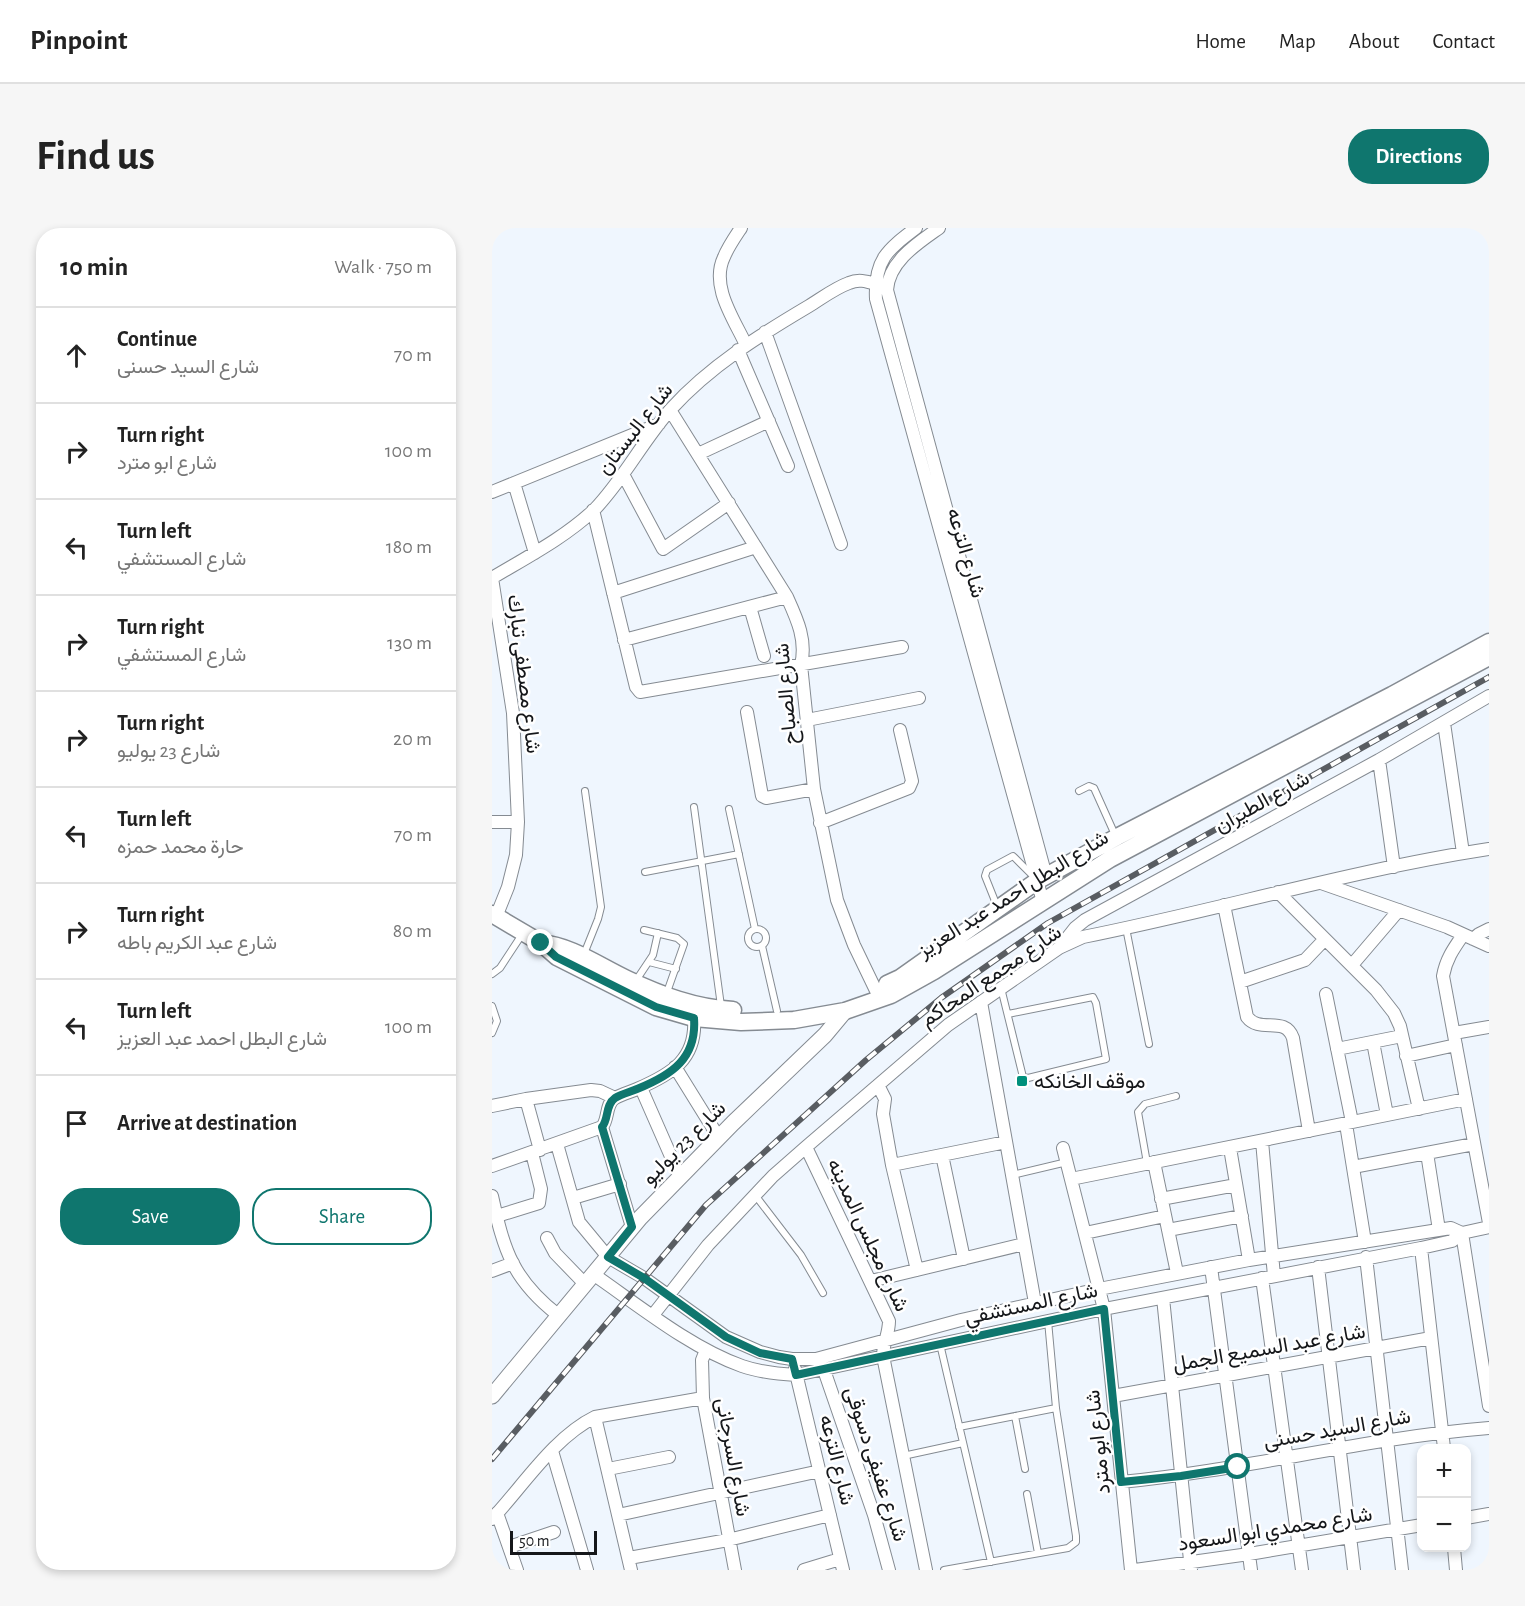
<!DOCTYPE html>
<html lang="en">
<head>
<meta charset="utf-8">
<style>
	body { margin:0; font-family:"Alegreya Sans",Vazirmatn,sans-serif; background:#f6f6f6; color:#222 }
	.controls { position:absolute; right:18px; bottom:18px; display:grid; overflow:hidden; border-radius:12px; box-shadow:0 3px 9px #0003 }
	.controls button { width:54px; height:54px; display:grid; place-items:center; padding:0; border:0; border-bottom:2px solid #e0e0e0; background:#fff; color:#222; font:30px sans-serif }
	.scale { position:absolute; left:18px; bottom:15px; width:87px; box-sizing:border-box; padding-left:6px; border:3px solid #15171a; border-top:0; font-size:16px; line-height:21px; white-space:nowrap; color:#15171a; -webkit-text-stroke:4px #fff; paint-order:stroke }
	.stop { position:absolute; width:18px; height:18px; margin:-14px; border:4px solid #0f766e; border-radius:50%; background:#fff }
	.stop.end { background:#0f766e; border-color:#fff; box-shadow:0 2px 6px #0008 }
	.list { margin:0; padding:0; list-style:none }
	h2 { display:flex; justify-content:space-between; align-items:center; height:78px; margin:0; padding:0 24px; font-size:26px }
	h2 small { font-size:20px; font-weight:400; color:#767676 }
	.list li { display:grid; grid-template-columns:39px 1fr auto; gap:18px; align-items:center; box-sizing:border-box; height:96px; padding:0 24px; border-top:2px solid #e0e0e0 }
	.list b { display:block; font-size:22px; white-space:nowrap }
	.list p { margin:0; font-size:20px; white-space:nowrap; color:#767676 }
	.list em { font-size:20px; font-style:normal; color:#767676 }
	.actions { display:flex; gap:12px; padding:18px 24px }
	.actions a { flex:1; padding:14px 0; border:2px solid #0f766e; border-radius:24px; text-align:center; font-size:21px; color:#0f766e }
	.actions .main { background:#0f766e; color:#fff }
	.icon { flex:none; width:33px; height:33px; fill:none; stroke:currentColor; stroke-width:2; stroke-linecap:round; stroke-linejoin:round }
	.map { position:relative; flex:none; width:997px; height:1342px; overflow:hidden; border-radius:24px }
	header { display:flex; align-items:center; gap:36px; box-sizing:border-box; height:84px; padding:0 30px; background:#fff; border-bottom:2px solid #e0e0e0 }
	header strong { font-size:28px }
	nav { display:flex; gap:33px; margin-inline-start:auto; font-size:21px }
	.intro { display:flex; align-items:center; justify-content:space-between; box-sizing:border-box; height:144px; padding:0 36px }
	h1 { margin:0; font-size:42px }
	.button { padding:15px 27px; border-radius:24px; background:#0f766e; color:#fff; font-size:21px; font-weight:700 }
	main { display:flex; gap:36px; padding:0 36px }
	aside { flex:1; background:#fff; border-radius:24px; box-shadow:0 3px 9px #0003 }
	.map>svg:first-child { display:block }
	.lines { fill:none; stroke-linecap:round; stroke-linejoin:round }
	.service-casing { stroke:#858b92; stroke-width:8 }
	.minor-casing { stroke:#858b92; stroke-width:14 }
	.tertiary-casing { stroke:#858b92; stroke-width:17 }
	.secondary-casing { stroke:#858b92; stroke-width:19 }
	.service { stroke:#fff; stroke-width:6 }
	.minor { stroke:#fff; stroke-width:12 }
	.tertiary { stroke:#fff; stroke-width:15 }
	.secondary { stroke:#fff; stroke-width:16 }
	.rail-casing { stroke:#595d62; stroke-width:6 }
	.rail { stroke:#fff; stroke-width:4; stroke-dasharray:11; stroke-linecap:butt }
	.route { stroke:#0f766e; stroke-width:8 }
	.poi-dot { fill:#00907c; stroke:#fff; stroke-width:2 }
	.labels { text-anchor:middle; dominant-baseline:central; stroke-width:5; stroke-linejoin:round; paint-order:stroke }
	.street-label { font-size:21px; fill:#15171a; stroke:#fff }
	.poi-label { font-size:21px; fill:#15171a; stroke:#fff; text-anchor:start }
</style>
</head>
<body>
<header>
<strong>Pinpoint</strong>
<nav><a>Home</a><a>Map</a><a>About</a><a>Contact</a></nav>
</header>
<div class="intro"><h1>Find us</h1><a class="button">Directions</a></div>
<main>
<aside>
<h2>10 min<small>Walk · 750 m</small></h2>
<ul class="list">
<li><svg class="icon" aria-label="ahead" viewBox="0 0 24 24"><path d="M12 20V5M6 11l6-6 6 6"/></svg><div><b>Continue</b><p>شارع السيد حسنى</p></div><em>70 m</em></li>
<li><svg class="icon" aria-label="right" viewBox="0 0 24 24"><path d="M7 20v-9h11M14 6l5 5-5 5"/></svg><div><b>Turn right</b><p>شارع ابو مترد</p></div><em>100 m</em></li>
<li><svg class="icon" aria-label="left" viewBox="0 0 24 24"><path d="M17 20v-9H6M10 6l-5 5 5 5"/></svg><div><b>Turn left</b><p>شارع المستشفي</p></div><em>180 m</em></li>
<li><svg class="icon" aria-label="right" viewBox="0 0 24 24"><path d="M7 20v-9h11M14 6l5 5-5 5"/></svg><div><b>Turn right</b><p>شارع المستشفي</p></div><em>130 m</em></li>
<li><svg class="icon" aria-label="right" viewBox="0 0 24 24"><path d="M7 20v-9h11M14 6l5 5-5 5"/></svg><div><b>Turn right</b><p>شارع 23 يوليو</p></div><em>20 m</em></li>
<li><svg class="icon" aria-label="left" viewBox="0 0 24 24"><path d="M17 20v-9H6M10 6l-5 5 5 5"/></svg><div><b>Turn left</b><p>حارة محمد حمزه</p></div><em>70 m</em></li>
<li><svg class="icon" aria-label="right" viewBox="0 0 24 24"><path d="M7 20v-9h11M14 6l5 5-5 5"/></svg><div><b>Turn right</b><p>شارع عبد الكريم باطه</p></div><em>80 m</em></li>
<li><svg class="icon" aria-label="left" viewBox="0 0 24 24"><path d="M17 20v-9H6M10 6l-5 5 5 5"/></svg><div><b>Turn left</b><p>شارع البطل احمد عبد العزيز</p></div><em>100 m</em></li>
<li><svg class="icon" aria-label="arrive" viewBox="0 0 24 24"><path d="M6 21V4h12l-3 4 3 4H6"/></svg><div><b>Arrive at destination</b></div></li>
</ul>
<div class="actions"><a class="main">Save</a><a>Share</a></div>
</aside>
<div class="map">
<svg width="997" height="1342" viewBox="0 0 997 1342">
	<rect width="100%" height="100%" fill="#eff6fe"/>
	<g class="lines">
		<!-- service casing -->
		<g class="service-casing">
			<path id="service" d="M 587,563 L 597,558 L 602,560 L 624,609
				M 202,579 L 229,778
				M 237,581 L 263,701
				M 153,644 L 247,626
				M 505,678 L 493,648 L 495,642 L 521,628 L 541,648
				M 634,700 L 657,816
				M256 710a9 9 0 1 1 18 0a9 9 0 1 1-18 0Z
				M 152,702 L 185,710 L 192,716 L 174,767
				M 270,718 L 285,783
				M 92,726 L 106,691 L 109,679 L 93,563
				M 157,734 L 184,741
				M 0,746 L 8,740 L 31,705
				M 143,754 L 161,727 L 166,705
				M 509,760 L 531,849 L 536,850 L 614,831 L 604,775 L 601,769 L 516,786
				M 0,778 L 5,793 L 0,805
				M 655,935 L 646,884 L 653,876 L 684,868
				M 520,947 L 575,934
				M 263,967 L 309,1027 L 331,1065
				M 448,1116 L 499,1334
				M 523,1188 L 533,1241
				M 467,1199 L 564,1180
				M 411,1228 L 471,1215
				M 535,1266 L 546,1325
				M 452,1342 L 576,1320 L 584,1314 L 584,1308 L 564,1180 L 556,1093"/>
		</g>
		<!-- minor casing -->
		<g class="minor-casing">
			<path id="minor" d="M 249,0 C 243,9 236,19 232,29 C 218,58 242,91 254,117
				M 424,0 C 395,22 382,32 384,71 L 551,674
				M 447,0 C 426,15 397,33 395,62 L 554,648
				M 273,104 L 349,316
				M 246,122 L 296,238
				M 178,182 L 295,369 C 305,391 315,412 309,437 L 322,561 L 345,672 L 362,717 L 388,771
				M 206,226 L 277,193
				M 132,248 L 171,321 L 237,275
				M 22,255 L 43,325
				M 0,264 L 167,196
				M 101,282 L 144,459 L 148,464 L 410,419
				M 0,350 C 35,329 72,310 102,282 C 132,251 151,212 179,181 C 218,138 268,107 317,78 C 330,70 343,60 357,55 C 366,51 374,53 383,56
				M 0,350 L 21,485 L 26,594 L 24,627 L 16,659 L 4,689
				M 121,365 L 264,319
				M 258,379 L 272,428
				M 132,412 L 295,369
				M 255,484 L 270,568 L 274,570 L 322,561
				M 315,492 L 427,470
				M 952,495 L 971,625
				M 887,532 L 902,639
				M 0,594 L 26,594
				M 328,595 L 417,560 L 420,553 L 408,502
				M 829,655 L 955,699 L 997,718
				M 786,664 L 884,762 L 902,785 L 908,798 L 927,881
				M 732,677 L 755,789 C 768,806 793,787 801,810 L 817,903
				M 971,707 C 962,720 954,731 951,748 L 997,995
				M 981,711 L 987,706 L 997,701
				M 568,719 L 583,700 L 593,692 L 887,532 L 997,468
				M 860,737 L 907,682
				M 748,754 L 813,732 L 833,711
				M 834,766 L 860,894
				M 489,774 L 543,1075
				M 962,805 L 997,799
				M 881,814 L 895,887
				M 845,821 L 910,808
				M 914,828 L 964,817
				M 183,839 L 227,910
				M 386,857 L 393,871 L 391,886 L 400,937 L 425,1042
				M 149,860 L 188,949
				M 34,871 L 48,922
				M 0,878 L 34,871 L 99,862 L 108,863 L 123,870
				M 854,896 L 873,1014
				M 110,899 L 140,999
				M 770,913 L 782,1048
				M 65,916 L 87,994 L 116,1029 L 152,1050 L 234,1109 L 268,1124 L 287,1129 L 300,1131 L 324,1131 L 469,1092 L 607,1061 L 757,1032 L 959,1000 L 970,1005
				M 314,919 L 397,1093 C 397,1106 391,1115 391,1128 L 434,1342
				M 571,920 L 612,1081 L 639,1342
				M 738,920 L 757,1032
				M 935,925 L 947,1002
				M 450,927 L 472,1031
				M 662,934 L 685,1045
				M 400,937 L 514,914
				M 0,938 L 110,899 C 117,891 113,876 123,870 C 130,866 138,864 145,861 C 180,846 205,831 202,790
				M 861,939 L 982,916
				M 579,951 L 974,871
				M 0,968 C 12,1023 21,1052 66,1087
				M 81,970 L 128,956
				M 669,971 L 744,957
				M 5,988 L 47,975 L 49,961 L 40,925
				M 676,1002 L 750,988
				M 593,1005 L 673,988
				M 970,1005 L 997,1178
				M 55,1010 L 63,1025 L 93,1056
				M 929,1020 L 952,1220
				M 874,1029 L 910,1342
				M 719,1039 L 759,1342
				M 826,1039 L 862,1342
				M 0,1043 L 21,1035
				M 101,1046 C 146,1077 199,1120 250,1138 C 267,1144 286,1146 304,1147 L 612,1081 L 929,1020 L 960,1013 L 970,1005 L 997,999
				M 770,1050 L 810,1342
				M 379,1053 L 532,1016
				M 671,1070 L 699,1342
				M 161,1087 L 216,1017 L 281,948 L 314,919 L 456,797 L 567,720 L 591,709 C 727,682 860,642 997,621
				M 214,1122 L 210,1132 L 211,1170 L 243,1342
				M 303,1141 L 351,1342
				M 332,1142 L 382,1287 L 397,1342
				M 621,1168 L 939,1110
				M 103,1189 L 139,1342
				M 60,1223 L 95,1342
				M 116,1241 L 177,1229
				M 629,1254 C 753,1242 873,1210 997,1200
				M 5,1285 L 25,1342
				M 126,1287 L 328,1243
				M 974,1290 L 997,1286
				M 0,1291 C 31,1258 62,1209 103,1189 L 211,1170
				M 17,1319 L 62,1304
				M 962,1320 L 964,1342
				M 137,1330 L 236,1312 L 338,1287
				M 312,1342 L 348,1331
				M 643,1342 L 757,1326 L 930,1297"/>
		</g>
		<!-- tertiary casing -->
		<g class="tertiary-casing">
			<path id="tertiary" d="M 0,1168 L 148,990 L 241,895 L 333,807 L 353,783"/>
		</g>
		<!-- secondary casing -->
		<g class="secondary-casing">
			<path id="secondary" d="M 0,686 L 49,715 L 65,729 L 164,779 L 202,790 L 249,794 L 302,792 L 353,783 L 399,767 L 442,743 L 618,631 L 997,429
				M 49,715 C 80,718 107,738 135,751 C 169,767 203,780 241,782
				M 395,756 L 408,750 L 545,653 L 625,609 L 900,467 L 997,414"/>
		</g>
		<!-- service -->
		<use href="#service" class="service"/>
		<!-- minor -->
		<use href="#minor" class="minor"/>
		<!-- tertiary -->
		<use href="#tertiary" class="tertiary"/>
		<!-- secondary -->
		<use href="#secondary" class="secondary"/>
		<!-- rail casing -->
		<g class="rail-casing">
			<path id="rail" d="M 0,1231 L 214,977 L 374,832 L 449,770 L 556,695 L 997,449"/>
		</g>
		<!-- rail -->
		<use href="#rail" class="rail"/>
	</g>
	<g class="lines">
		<!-- route -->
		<path class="route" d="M 49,715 L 64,729 L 164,779 L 202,790 C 205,830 180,847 145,861 C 138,864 130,866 123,870 C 113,877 117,891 110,899 L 140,999 L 116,1029 L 152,1050 L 234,1109 L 268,1125 L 300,1131 L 304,1147 L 612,1081 L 629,1254 L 689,1248 L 746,1239"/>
	</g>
	<!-- markers -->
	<rect class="poi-dot" x="524" y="847" width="12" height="12" rx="3"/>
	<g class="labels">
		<!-- street labels -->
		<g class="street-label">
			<text transform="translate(143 201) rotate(-52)">شارع البستان</text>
			<text transform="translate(474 325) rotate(74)">شارع الترعه</text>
			<text transform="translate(32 446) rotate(83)">شارع مصطفى تبارك</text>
			<text transform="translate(294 466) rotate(-95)">شارع الصباح</text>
			<text transform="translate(770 574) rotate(-29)">شارع الطيران</text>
			<text transform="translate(521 666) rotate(-32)">شارع البطل احمد عبد العزيز</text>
			<text transform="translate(499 748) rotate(-34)">شارع مجمع المحاكم</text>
			<text transform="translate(192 915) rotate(-45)">شارع 23 يوليو</text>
			<text transform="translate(376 1007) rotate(65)">شارع مجلس المدينه</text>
			<text transform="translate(539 1076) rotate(-12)">شارع المستشفي</text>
			<text transform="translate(777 1120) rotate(-10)">شارع عبد السميع الجمل</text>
			<text transform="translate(845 1201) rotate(-10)">شارع السيد حسنى</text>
			<text transform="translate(606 1214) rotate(-96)">شارع ابو مترد</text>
			<text transform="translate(241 1229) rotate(80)">شارع السرجانى</text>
			<text transform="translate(345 1232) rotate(76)">شارع الترعه</text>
			<text transform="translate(384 1236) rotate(72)">شارع عفيفى دسوقى</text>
			<text transform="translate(783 1301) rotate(-9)">شارع محمدي ابو السعود</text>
		</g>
		<!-- poi labels -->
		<g class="poi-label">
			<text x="542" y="853">موقف الخانكه</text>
		</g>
	</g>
</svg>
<div class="controls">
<button>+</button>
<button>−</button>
</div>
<div class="scale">50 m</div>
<div class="stop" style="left:746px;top:1239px"></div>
<div class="stop end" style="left:49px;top:715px"></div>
</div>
</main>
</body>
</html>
